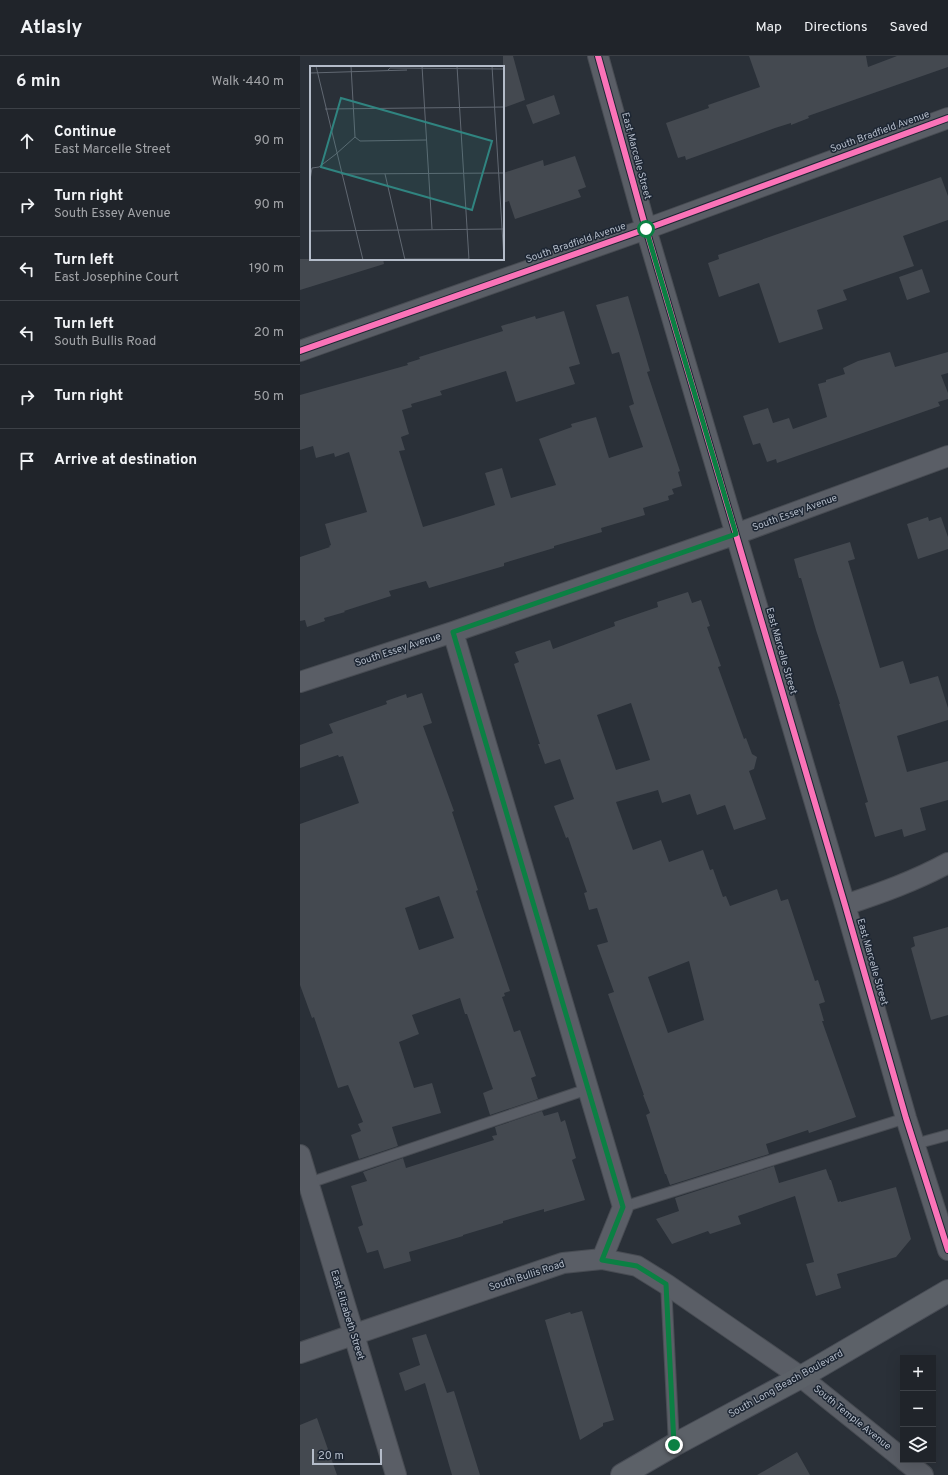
<!DOCTYPE html>
<html lang="en">
<head>
<meta charset="utf-8">
<style>
	body { margin:0; font-family:Overpass,sans-serif; background:#282c32; color:#f1f3f6 }
	.controls { position:absolute; right:12px; bottom:12px; display:grid; overflow:hidden; border-radius:0px; box-shadow:0 4px 16px #0002 }
	.controls button { width:36px; height:36px; display:grid; place-items:center; padding:0; border:0; border-bottom:1px solid #3d4147; background:#20242a; color:#f1f3f6; font:20px sans-serif }
	.scale { position:absolute; left:12px; bottom:10px; width:70px; box-sizing:border-box; padding-left:4px; border:2px solid #b4bcc9; border-top:0; font-size:11px; line-height:14px; white-space:nowrap; color:#b4bcc9; -webkit-text-stroke:3px #1d2633; paint-order:stroke }
	.stop { position:absolute; width:12px; height:12px; margin:-9px; border:3px solid #0b8043; border-radius:50%; background:#fff }
	.stop.end { background:#0b8043; border-color:#fff; box-shadow:0 1px 4px #0008 }
	.list { margin:0; padding:0; list-style:none }
	h2 { display:flex; justify-content:space-between; align-items:center; height:52px; margin:0; padding:0 16px; font-size:17px }
	h2 small { font-size:13px; font-weight:400; color:#a2a4a8 }
	.list li { display:grid; grid-template-columns:26px 1fr auto; gap:12px; align-items:center; box-sizing:border-box; height:64px; padding:0 16px; border-top:1px solid #3d4147 }
	.list b { display:block; font-size:15px; white-space:nowrap }
	.list p { margin:0; font-size:13px; white-space:nowrap; color:#a2a4a8 }
	.list em { font-size:13px; font-style:normal; color:#a2a4a8 }
	.icon { flex:none; width:22px; height:22px; fill:none; stroke:currentColor; stroke-width:2; stroke-linecap:round; stroke-linejoin:round }
	.map { position:relative; flex:none; width:648px; height:1419px; overflow:hidden }
	header { display:flex; align-items:center; gap:24px; box-sizing:border-box; height:56px; padding:0 20px; background:#20242a; border-bottom:1px solid #3d4147 }
	header strong { font-size:19px }
	nav { display:flex; gap:22px; margin-inline-start:auto; font-size:14px }
	main { display:flex }
	aside { flex:1; background:#20242a }
	.map>svg:first-child { display:block }
	.building { fill:#444950; fill-rule:evenodd }
	.lines { fill:none; stroke-linecap:round; stroke-linejoin:round }
	.service-casing { stroke:#484c53; stroke-width:12 }
	.minor-casing { stroke:#484c53; stroke-width:22 }
	.primary-casing { stroke:#484c55; stroke-width:24 }
	.service { stroke:#5a5e66; stroke-width:10 }
	.minor { stroke:#5a5e66; stroke-width:20 }
	.primary { stroke:#5c6168; stroke-width:22 }
	.cycleway-casing { stroke:#1d2633; stroke-width:8 }
	.cycleway { stroke:#fb73b8; stroke-width:6 }
	.route { stroke:#0b8043; stroke-width:5 }
	.labels { text-anchor:middle; dominant-baseline:central; stroke-width:3; stroke-linejoin:round; paint-order:stroke }
	.street-label { font-size:10px; fill:#b4bcc9; stroke:#1d2633 }
	.inset-road { fill:none; stroke:#616872; stroke-width:1 }
	.view { fill:#308480; fill-opacity:0.15; stroke:#308480; stroke-width:2 }
	.inset-edge { fill:none; stroke:#b4bcc9; stroke-width:2 }
</style>
</head>
<body>
<header>
<strong>Atlasly</strong>
<nav><a>Map</a><a>Directions</a><a>Saved</a></nav>
</header>
<main>
<aside>
<h2>6 min<small>Walk · 440 m</small></h2>
<ul class="list">
<li><svg class="icon" aria-label="ahead" viewBox="0 0 24 24"><path d="M12 20V5M6 11l6-6 6 6"/></svg><div><b>Continue</b><p>East Marcelle Street</p></div><em>90 m</em></li>
<li><svg class="icon" aria-label="right" viewBox="0 0 24 24"><path d="M7 20v-9h11M14 6l5 5-5 5"/></svg><div><b>Turn right</b><p>South Essey Avenue</p></div><em>90 m</em></li>
<li><svg class="icon" aria-label="left" viewBox="0 0 24 24"><path d="M17 20v-9H6M10 6l-5 5 5 5"/></svg><div><b>Turn left</b><p>East Josephine Court</p></div><em>190 m</em></li>
<li><svg class="icon" aria-label="left" viewBox="0 0 24 24"><path d="M17 20v-9H6M10 6l-5 5 5 5"/></svg><div><b>Turn left</b><p>South Bullis Road</p></div><em>20 m</em></li>
<li><svg class="icon" aria-label="right" viewBox="0 0 24 24"><path d="M7 20v-9h11M14 6l5 5-5 5"/></svg><div><b>Turn right</b></div><em>50 m</em></li>
<li><svg class="icon" aria-label="arrive" viewBox="0 0 24 24"><path d="M6 21V4h12l-3 4 3 4H6"/></svg><div><b>Arrive at destination</b></div></li>
</ul>
</aside>
<div class="map">
<svg width="648" height="1419" viewBox="0 0 648 1419">
	<rect width="100%" height="100%" fill="#2a3038"/>
	<!-- building -->
	<path class="building" d="M 203,0 L 213,0 L 225,44 L 203,52 Z
		M 449,0 L 566,0 L 568,11 L 597,0 L 648,0 L 648,11 L 508,60 L 509,62 L 491,69 L 491,67 L 475,72 L 386,104 L 385,100 L 378,102 L 366,67 L 409,52 L 408,49 L 460,31 Z
		M 254,39 L 260,58 L 233,68 L 226,49 Z
		M 275,100 L 286,131 L 278,134 L 281,141 L 215,163 L 209,145 L 203,147 L 203,117 L 243,104 L 244,110 Z
		M 641,121 L 648,140 L 648,164 L 603,180 L 614,210 L 543,234 L 547,244 L 517,254 L 523,273 L 479,287 L 459,227 L 419,241 L 408,207 L 419,203 L 418,199 Z
		M 0,203 L 83,203 L 84,208 L 0,234 Z
		M 622,213 L 630,236 L 607,244 L 599,221 Z
		M 328,240 L 350,315 L 347,316 L 380,415 L 378,416 L 382,430 L 372,433 L 374,438 L 368,440 L 369,444 L 343,452 L 345,459 L 301,472 L 302,476 L 254,490 L 254,492 L 204,507 L 204,510 L 129,532 L 126,525 L 89,535 L 91,540 L 44,555 L 45,556 L 24,562 L 25,565 L 7,571 L 5,564 L 0,565 L 0,501 L 30,491 L 29,490 L 31,489 L 25,468 L 67,456 L 49,396 L 35,401 L 34,397 L 16,402 L 13,390 L 0,394 L 0,339 L 108,309 L 107,307 L 120,303 L 119,301 L 203,275 L 201,270 L 235,260 L 236,263 L 264,255 L 280,308 L 269,311 L 275,328 L 216,346 L 206,315 L 140,335 L 142,339 L 111,348 L 112,351 L 102,354 L 109,378 L 101,381 L 105,394 L 99,395 L 123,471 L 160,460 L 195,449 L 185,417 L 202,412 L 211,442 L 256,429 L 239,383 L 272,371 L 271,368 L 296,361 L 309,402 L 343,391 L 329,350 L 334,348 L 319,296 L 312,298 L 296,249 Z
		M 590,296 L 595,311 L 648,296 L 648,317 L 641,319 L 648,337 L 648,343 L 638,346 L 640,350 L 477,407 L 476,403 L 467,406 L 460,387 L 453,389 L 443,360 L 468,352 L 473,367 L 489,362 L 493,373 L 527,361 L 518,328 L 526,326 L 526,324 L 545,318 L 543,312 L 558,305 Z
		M 628,461 L 629,465 L 641,461 L 648,481 L 648,493 L 618,503 L 607,468 Z
		M 550,486 L 555,503 L 548,505 L 580,612 L 603,605 L 610,628 L 638,620 L 648,652 L 648,664 L 597,680 L 607,716 L 648,705 L 648,744 L 620,752 L 626,774 L 604,781 L 602,773 L 575,781 L 565,747 L 568,746 L 539,648 L 540,648 L 516,574 L 501,522 L 499,522 L 494,503 Z
		M 388,536 L 392,547 L 401,544 L 410,570 L 407,571 L 421,610 L 418,611 L 444,683 L 446,682 L 452,698 L 457,701 L 454,713 L 449,715 L 466,763 L 434,774 L 425,749 L 397,759 L 390,738 L 362,747 L 358,734 L 316,746 L 333,794 L 361,784 L 369,806 L 403,794 L 410,814 L 413,813 L 423,841 L 426,840 L 430,850 L 477,833 L 481,845 L 488,843 L 515,925 L 518,924 L 525,946 L 519,948 L 524,965 L 522,965 L 556,1061 L 509,1077 L 508,1074 L 466,1088 L 469,1098 L 370,1129 L 366,1118 L 365,1118 L 346,1059 L 350,1057 L 343,1039 L 344,1039 L 308,938 L 314,936 L 297,889 L 308,886 L 297,852 L 289,854 L 284,837 L 287,836 L 268,781 L 266,782 L 254,750 L 274,743 L 260,703 L 245,708 L 238,688 L 240,688 L 214,608 L 219,606 L 215,596 L 250,584 L 253,593 L 315,570 L 314,566 L 358,551 L 357,546 ZM 331,647 L 350,704 L 316,714 L 297,659 ZM 389,905 L 404,964 L 368,977 L 348,921 Z
		M 122,637 L 132,667 L 123,670 L 154,755 L 152,756 L 178,834 L 176,835 L 210,935 L 204,937 L 205,940 L 202,941 L 214,976 L 220,974 L 236,1020 L 231,1022 L 238,1043 L 190,1059 L 183,1037 L 193,1033 L 167,958 L 165,958 L 160,942 L 112,959 L 119,978 L 99,986 L 114,1032 L 132,1027 L 141,1057 L 92,1071 L 98,1090 L 59,1103 L 51,1079 L 61,1075 L 58,1068 L 63,1066 L 48,1029 L 38,1032 L 14,961 L 12,962 L 0,929 L 0,768 L 59,747 L 43,700 L 39,701 L 38,699 L 0,712 L 0,689 L 33,677 L 29,668 L 87,648 L 86,645 L 106,638 L 107,642 ZM 139,840 L 154,882 L 119,894 L 105,852 Z
		M 648,871 L 648,959 L 631,964 L 611,892 L 615,890 L 613,881 Z
		M 242,1055 L 244,1060 L 258,1056 L 261,1066 L 265,1064 L 276,1102 L 272,1104 L 285,1144 L 244,1156 L 244,1153 L 203,1165 L 203,1167 L 163,1179 L 163,1180 L 109,1196 L 111,1205 L 84,1213 L 78,1194 L 67,1197 L 58,1171 L 63,1169 L 51,1130 L 67,1125 L 63,1116 L 103,1102 L 106,1112 L 194,1084 L 192,1080 L 197,1079 L 195,1071 Z
		M 474,1110 L 479,1127 L 526,1113 L 530,1124 L 531,1124 L 538,1146 L 541,1145 L 541,1146 L 596,1131 L 611,1183 L 596,1201 L 537,1218 L 541,1232 L 516,1240 L 506,1208 L 514,1206 L 495,1140 L 438,1160 L 441,1168 L 410,1178 L 408,1175 L 372,1188 L 356,1163 L 379,1155 L 375,1142 Z
		M 282,1255 L 314,1364 L 303,1367 L 303,1370 L 280,1384 L 245,1264 L 270,1256 L 271,1258 Z
		M 126,1278 L 147,1337 L 154,1335 L 180,1419 L 152,1419 L 125,1327 L 105,1335 L 99,1317 L 120,1309 L 112,1282 Z
		M 17,1362 L 37,1419 L 0,1419 L 0,1369 Z
		M 497,1396 L 510,1419 L 457,1419 Z"/>
	<g class="lines">
		<!-- service casing -->
		<g class="service-casing">
			<path id="service" d="M 615,1088 L 648,1079
				M 6,1128 L 288,1033
				M 323,1151 L 606,1062
				M 366,1228 L 374,1389"/>
		</g>
		<!-- minor casing -->
		<g class="minor-casing">
			<path id="minor" d="M 298,0 L 346,173 L 545,849 L 606,1062 L 648,1194
				M 0,295 L 346,173 L 648,62
				M 153,576 L 323,1151 L 302,1203
				M 0,626 L 153,576 L 436,478 L 648,400
				M 545,849 C 581,837 615,825 648,807
				M 0,1099 L 96,1419
				M 0,1297 L 263,1207 L 302,1203 L 337,1210 L 366,1228 L 501,1321 L 603,1403
				M 604,1404 L 623,1419"/>
		</g>
		<!-- primary casing -->
		<g class="primary-casing">
			<path id="primary" d="M 322,1419 L 374,1389 L 501,1321 L 648,1235"/>
		</g>
		<!-- service -->
		<use href="#service" class="service"/>
		<!-- minor -->
		<use href="#minor" class="minor"/>
		<!-- primary -->
		<use href="#primary" class="primary"/>
		<!-- cycleway casing -->
		<g class="cycleway-casing">
			<path id="cycleway" d="M 298,0 L 346,173 L 545,849 L 606,1062 L 648,1194
				M 0,295 L 346,173 L 648,62"/>
		</g>
		<!-- cycleway -->
		<use href="#cycleway" class="cycleway"/>
	</g>
	<g class="lines">
		<!-- route -->
		<path class="route" d="M 346,173 L 436,478 L 153,576 L 323,1151 L 302,1204 L 337,1210 L 366,1228 L 374,1389"/>
	</g>
	<g class="labels">
		<!-- street labels -->
		<g class="street-label">
			<text transform="translate(580 76) rotate(-20)">South Bradfield Avenue</text>
			<text transform="translate(336 100) rotate(75)">East Marcelle Street</text>
			<text transform="translate(276 187) rotate(-19)">South Bradfield Avenue</text>
			<text transform="translate(495 457) rotate(-20)">South Essey Avenue</text>
			<text transform="translate(98 594) rotate(-18)">South Essey Avenue</text>
			<text transform="translate(481 595) rotate(74)">East Marcelle Street</text>
			<text transform="translate(572 906) rotate(74)">East Marcelle Street</text>
			<text transform="translate(227 1220) rotate(-18)">South Bullis Road</text>
			<text transform="translate(47 1259) rotate(73)">East Elizabeth Street</text>
			<text transform="translate(486 1328) rotate(-29)">South Long Beach Boulevard</text>
			<text transform="translate(552 1362) rotate(39)">South Temple Avenue</text>
		</g>
	</g>
	<!-- overview -->
	<g transform="translate(10 10)">
		<rect width="194" height="194" fill="#2a3038"/>
		<path class="inset-road" d="M 6,0 L 53,194M 112,0 L 122,163M 147,0 L 159,194M 182,0 L 194,194M 78,4 L 80,2 L 194,3M 0,7 L 97,4M 15,43 L 194,41M 45,71 L 50,75 L 116,74M 31,108 L 194,107M 75,108 L 95,194M 0,114 L 2,102 L 9,101 L 26,88 L 45,71 L 41,0M 0,165 L 194,163M 95,193 L 159,193"/>
		<path class="view" d="M 31,32 L 182,75 L 162,144 L 11,101 Z"/>
		<rect width="194" height="194" class="inset-edge"/>
	</g>
</svg>
<div class="controls">
<button>+</button>
<button>−</button>
<button><svg class="icon" aria-label="layers" viewBox="0 0 24 24"><path d="M12 4l9 5-9 5-9-5zM3 14l9 5 9-5"/></svg></button>
</div>
<div class="scale">20 m</div>
<div class="stop" style="left:346px;top:173px"></div>
<div class="stop end" style="left:374px;top:1389px"></div>
</div>
</main>
</body>
</html>
